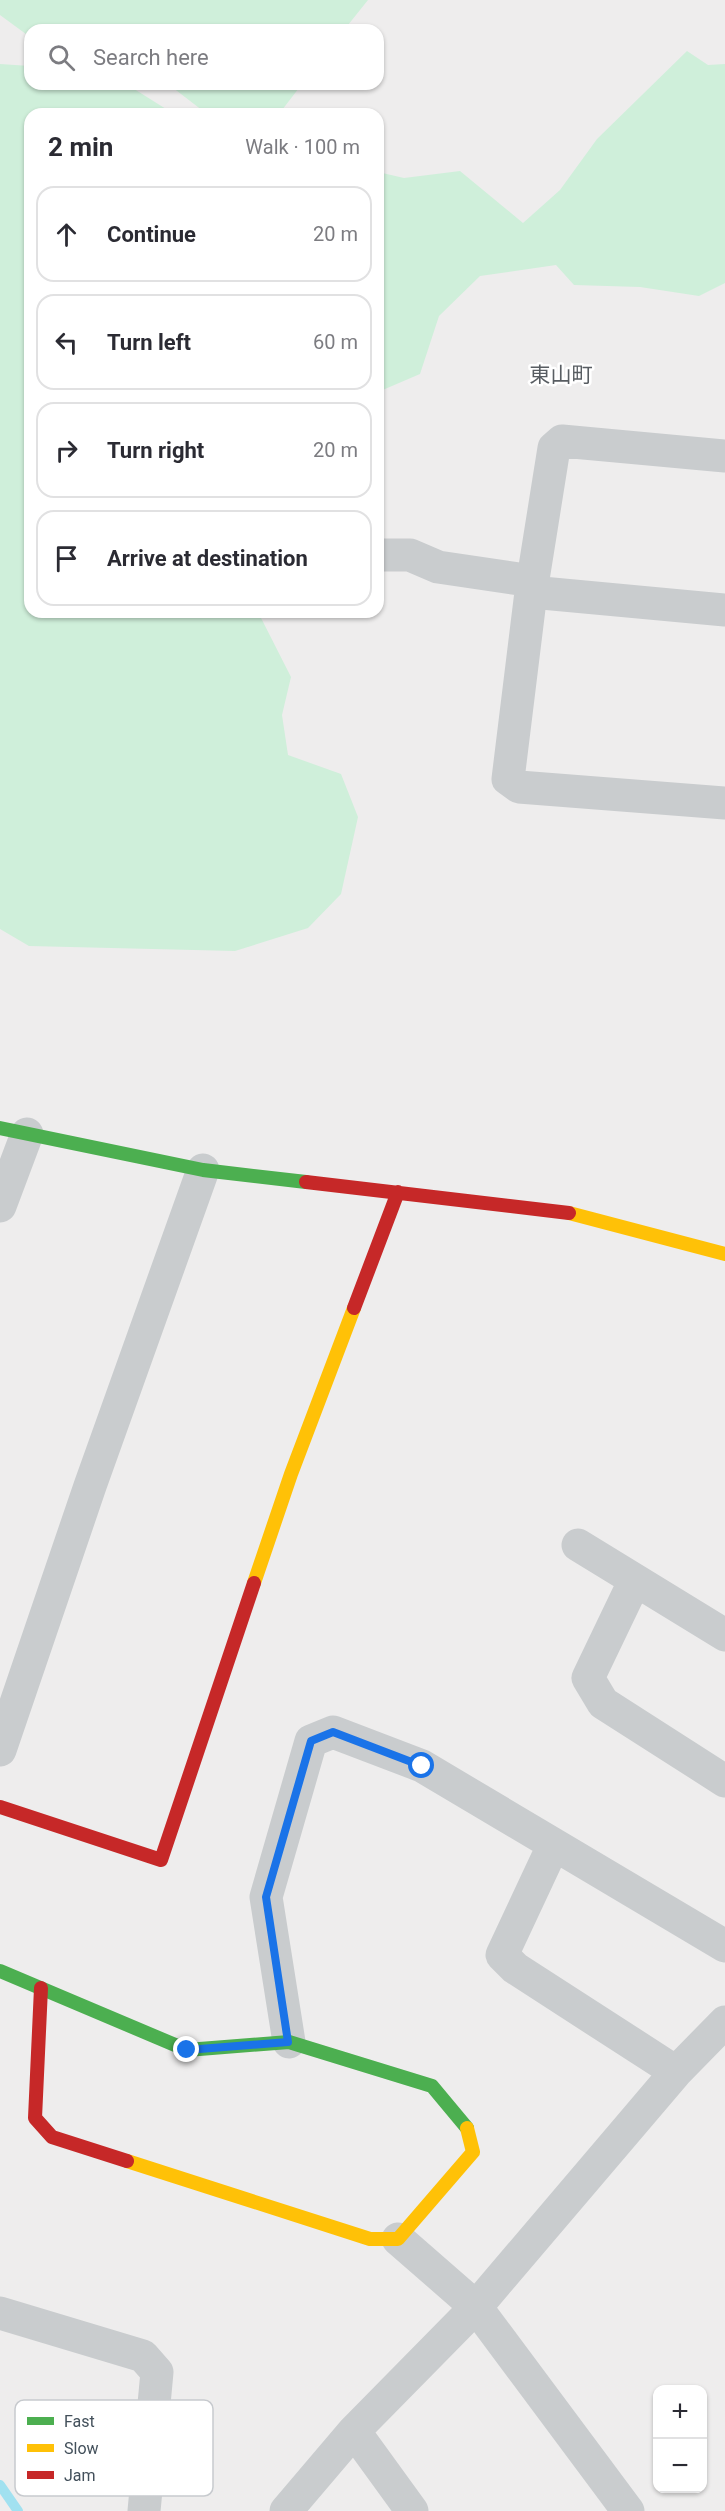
<!DOCTYPE html>
<html lang="en">
<head>
<meta charset="utf-8">
<style>
	body { margin:0; font-family:Roboto,"Noto Sans JP",sans-serif; background:#f2f2f3; color:#2b2b33 }
	.controls { position:absolute; right:18px; bottom:18px; display:grid; overflow:hidden; border-radius:12px; box-shadow:0 2px 4px #0004 }
	.controls button { width:54px; height:54px; display:grid; place-items:center; padding:0; border:0; border-bottom:2px solid #e1e1e2; background:#fff; color:#2b2b33; font:30px sans-serif }
	.stop { position:absolute; width:18px; height:18px; margin:-14px; border:4px solid #1a73e8; border-radius:50%; background:#fff }
	.stop.end { background:#1a73e8; border-color:#fff; box-shadow:0 2px 6px #0008 }
	.list { margin:0; padding:0; list-style:none }
	h2 { display:flex; justify-content:space-between; align-items:center; height:78px; margin:0; padding:0 24px; font-size:26px }
	h2 small { font-size:20px; font-weight:400; color:#7c7c81 }
	.list li { display:grid; grid-template-columns:39px 1fr auto; gap:18px; align-items:center; box-sizing:border-box; height:96px; margin:0 12px 12px; padding:0 12px; border:2px solid #e1e1e2; border-radius:18px }
	.list b { display:block; font-size:22px; white-space:nowrap }
	.list em { font-size:20px; font-style:normal; color:#7c7c81 }
	.icon { flex:none; width:33px; height:33px; fill:none; stroke:currentColor; stroke-width:2; stroke-linecap:round; stroke-linejoin:round }
	.map { position:relative; flex:none; width:725px; height:2511px; overflow:hidden }
	.search { position:absolute; background:#fff; box-shadow:0 2px 4px #0004; left:24px; top:24px; width:360px; height:66px; display:flex; align-items:center; gap:15px; box-sizing:border-box; padding:0 21px; border-radius:18px; color:#7c7c81; font-size:22px }
	.panel { position:absolute; background:#fff; box-shadow:0 2px 4px #0004; left:24px; top:108px; width:360px; height:510px; border-radius:18px }
	.map>svg:first-child { display:block }
	.green { fill:#cfefda }
	.lines { fill:none; stroke-linecap:round; stroke-linejoin:round }
	.stream { stroke:#a1e1f0; stroke-width:10 }
	.street { stroke:#c9ccce; stroke-width:33 }
	.fast { stroke:#4caf50; stroke-width:14 }
	.slow { stroke:#ffc107; stroke-width:14 }
	.jam { stroke:#c62828; stroke-width:14 }
	.route { stroke:#1a73e8; stroke-width:8 }
	.labels { text-anchor:middle; dominant-baseline:central; stroke-width:5; stroke-linejoin:round; paint-order:stroke }
	.quarter-label { font-size:21px; fill:#585d62; stroke:#fff }
	.key { fill:#fff; stroke:#c7cace; stroke-width:1.5 }
	.key-label { font-size:16px; fill:#43505b }
</style>
</head>
<body>
<div class="map">
<svg width="725" height="2511" viewBox="0 0 725 2511">
	<rect width="100%" height="100%" fill="#eeeded"/>
	<!-- green -->
	<path class="green" d="M 0,0 L 368,0 L 344,30 L 30,30 L 30,37 L 0,15 Z
		M 687,51 L 708,65 L 725,64 L 725,283 L 699,296 L 640,287 L 574,285 L 556,265 L 480,276 L 439,316 L 420,374 L 378,392 L 378,172 L 404,178 L 460,171 L 523,223 L 560,190 L 597,139 Z
		M 0,64 L 30,66 L 30,84 L 120,84 L 131,87 L 174,114 L 30,114 L 30,612 L 258,612 L 291,677 L 282,715 L 288,755 L 341,774 L 358,817 L 341,894 L 308,928 L 235,951 L 29,946 L 0,929 Z
		M 168,84 L 302,84 L 279,114 L 207,114 Z"/>
	<g class="lines">
		<!-- stream -->
		<path class="stream" d="M 0,2485 L 18,2511"/>
		<!-- street -->
		<path class="street" d="M 725,456 L 562,441 L 554,448 L 531,592 L 508,779 L 519,787 L 725,803
			M 378,555 L 410,555 L 438,567 L 533,581
			M 531,592 L 725,610
			M 0,1206 L 27,1134
			M 578,1545 L 725,1635
			M 635,1580 L 588,1678 L 603,1703 L 725,1781
			M 0,1750 L 90,1486 L 203,1170
			M 553,1846 L 502,1955 L 515,1968 L 676,2072
			M 289,2042 L 266,1897 L 311,1741 L 333,1732 L 422,1766 L 725,1946
			M 398,2239 L 476,2307 L 628,2511
			M 0,2313 L 143,2356 L 157,2372 L 144,2511
			M 354,2431 L 412,2511
			M 286,2511 L 354,2431 L 476,2307 L 676,2072 L 725,2022"/>
		<!-- fast -->
		<path class="fast" d="M 0,1128 L 203,1170 L 306,1182
			M 0,1971 L 187,2050 L 289,2042 L 432,2086 L 467,2128"/>
		<!-- slow -->
		<path class="slow" d="M 569,1213 L 725,1254
			M 254,1583 L 291,1474 L 354,1308
			M 127,2161 L 370,2239 L 398,2239 L 473,2152 L 467,2128"/>
		<!-- jam -->
		<path class="jam" d="M 306,1182 L 569,1213
			M 354,1308 L 398,1192
			M 0,1807 L 161,1860 L 254,1583
			M 41,1988 L 35,2118 L 52,2137 L 127,2161"/>
	</g>
	<g class="lines">
		<!-- route -->
		<path class="route" d="M 187,2050 L 288,2042 L 266,1897 L 311,1741 L 333,1732 L 422,1766"/>
	</g>
	<g class="labels">
		<!-- quarter labels -->
		<g class="quarter-label">
			<text x="561" y="375">東山町</text>
		</g>
	</g>
	<!-- legend -->
	<rect x="15" y="2400" width="198" height="96" rx="9" class="key"/>
	<rect x="27" y="2417" width="27" height="8" fill="#4caf50"/>
	<rect x="27" y="2444" width="27" height="8" fill="#ffc107"/>
	<rect x="27" y="2471" width="27" height="8" fill="#c62828"/>
	<g class="key-label">
		<text x="64" y="2427">Fast</text>
		<text x="64" y="2454">Slow</text>
		<text x="64" y="2481">Jam</text>
	</g>
</svg>
<div class="controls">
<button>+</button>
<button>−</button>
</div>
<div class="stop" style="left:422px;top:1766px"></div>
<div class="stop end" style="left:187px;top:2050px"></div>
<div class="search"><svg class="icon" aria-label="search" viewBox="0 0 24 24"><circle cx="10" cy="10" r="6"/><path d="M15 15l6 6"/></svg>Search here</div>
<section class="panel">
<h2>2 min<small>Walk · 100 m</small></h2>
<ul class="list">
<li><svg class="icon" aria-label="ahead" viewBox="0 0 24 24"><path d="M12 20V5M6 11l6-6 6 6"/></svg><div><b>Continue</b></div><em>20 m</em></li>
<li><svg class="icon" aria-label="left" viewBox="0 0 24 24"><path d="M17 20v-9H6M10 6l-5 5 5 5"/></svg><div><b>Turn left</b></div><em>60 m</em></li>
<li><svg class="icon" aria-label="right" viewBox="0 0 24 24"><path d="M7 20v-9h11M14 6l5 5-5 5"/></svg><div><b>Turn right</b></div><em>20 m</em></li>
<li><svg class="icon" aria-label="arrive" viewBox="0 0 24 24"><path d="M6 21V4h12l-3 4 3 4H6"/></svg><div><b>Arrive at destination</b></div></li>
</ul>
</section>
</div>
</body>
</html>
